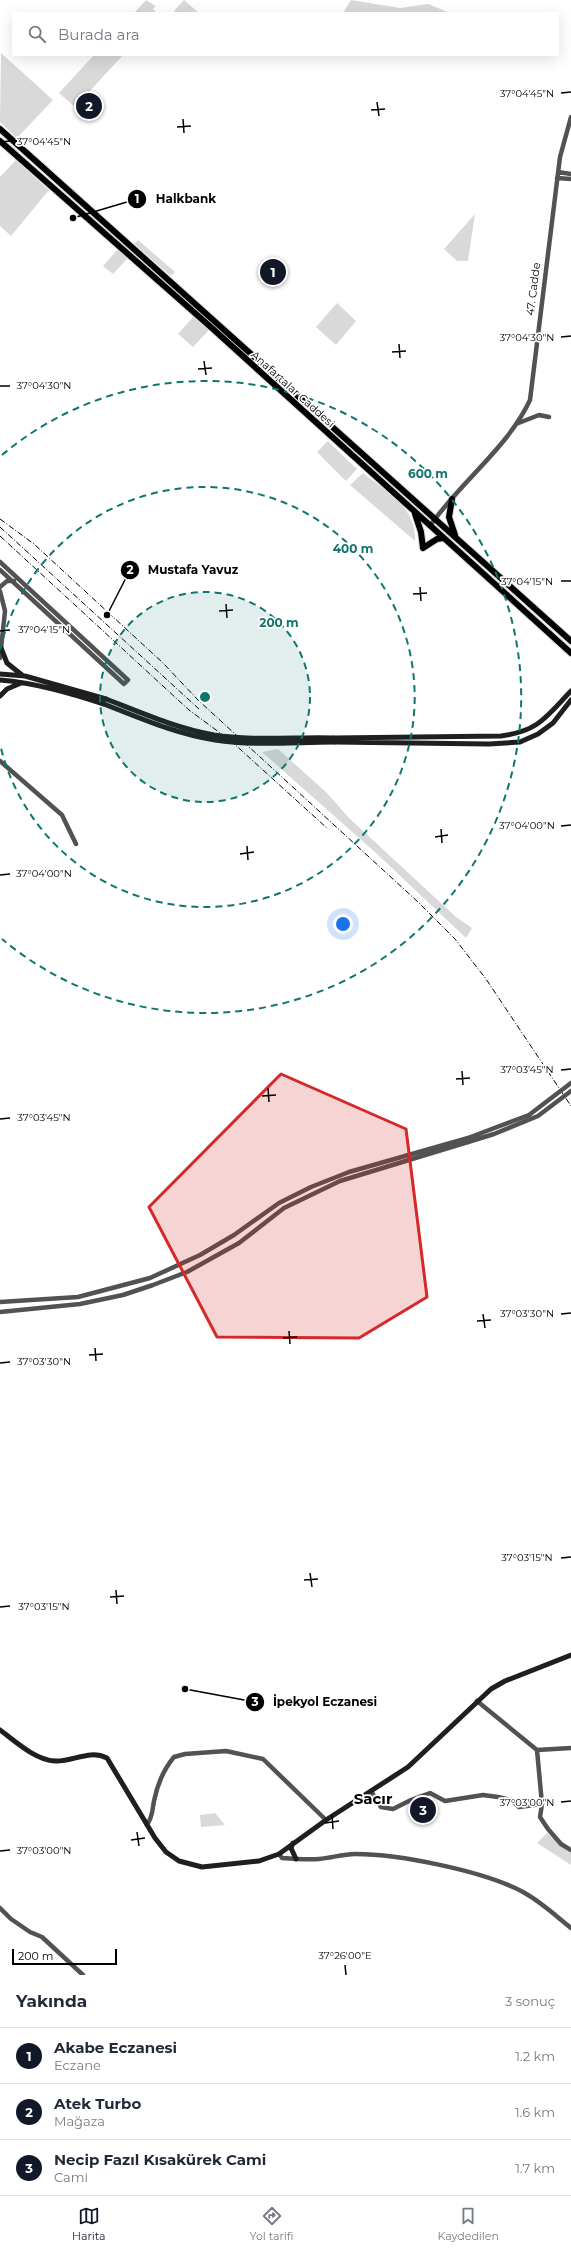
<!DOCTYPE html>
<html lang="tr">
<head>
<meta charset="utf-8">
<style>
	body { margin:0; font-family:Montserrat,sans-serif; background:#f2f2f3; color:#1f2937 }
	.scale { position:absolute; left:12px; bottom:10px; width:105px; box-sizing:border-box; padding-left:4px; border:2px solid #000; border-top:0; font-size:11px; line-height:14px; white-space:nowrap; color:#000; -webkit-text-stroke:3px #fff; paint-order:stroke }
	.you { position:absolute; left:343px; top:924px; width:14px; height:14px; margin:-10px; border:3px solid #fff; border-radius:50%; background:#1a73e8; box-shadow:0 0 0 6px #1a73e833 }
	.badge { display:grid; place-items:center; width:26px; height:26px; border-radius:50%; background:#111827; color:#fff; font-size:13px; font-weight:700 }
	.pin { position:absolute; translate:-50% -50%; border:2px solid #fff; box-shadow:0 1px 4px #0006 }
	.list { margin:0; padding:0; list-style:none }
	h2 { display:flex; justify-content:space-between; align-items:center; height:52px; margin:0; padding:0 16px; font-size:17px }
	h2 small { font-size:13px; font-weight:400; color:#747a83 }
	.list li { display:grid; grid-template-columns:26px 1fr auto; gap:12px; align-items:center; box-sizing:border-box; height:56px; padding:0 16px; border-top:1px solid #e0e1e3 }
	.list b { display:block; font-size:15px; white-space:nowrap }
	.list p { margin:0; font-size:13px; white-space:nowrap; color:#747a83 }
	.list em { font-size:13px; font-style:normal; color:#747a83 }
	.icon { flex:none; width:22px; height:22px; fill:none; stroke:currentColor; stroke-width:2; stroke-linecap:round; stroke-linejoin:round }
	.map { position:relative; flex:none; width:571px; height:1975px; overflow:hidden }
	.search { position:absolute; background:#fff; box-shadow:0 4px 16px #0002; left:12px; right:12px; top:12px; height:44px; display:flex; align-items:center; gap:10px; box-sizing:border-box; padding:0 14px; border-radius:0px; color:#747a83; font-size:15px }
	.sheet { height:220px; background:#fff }
	nav { display:flex; justify-content:space-around; align-items:center; box-sizing:border-box; height:56px; border-top:1px solid #e0e1e3; background:#fff; font-size:11px; color:#747a83 }
	nav a { display:grid; justify-items:center; gap:2px }
	nav .on { color:#111827 }
	.map>svg:first-child { display:block }
	.green { fill:#d9d9d9 }
	.lines { fill:none; stroke-linecap:round; stroke-linejoin:round }
	.primary-casing { stroke:#dbdbdb; stroke-width:8 }
	.tertiary { stroke:#525252; stroke-width:4.5 }
	.secondary { stroke:#1f1f1f; stroke-width:5 }
	.primary { stroke:#000; stroke-width:6 }
	.rail { stroke:#000; stroke-width:1; stroke-dasharray:6 2 1 2; stroke-linecap:butt }
	.tertiary-bridge { stroke:#525252; stroke-width:4.5 }
	.secondary-bridge { stroke:#1f1f1f; stroke-width:5 }
	.marked { fill:#d62828; fill-opacity:0.2; stroke:#d62828; stroke-width:3; stroke-linejoin:round }
	.ticks { fill:none; stroke:#000; stroke-width:1.5 }
	.ring { fill:none; stroke:#0f766e; stroke-width:2; stroke-dasharray:7 5 }
	.labels { text-anchor:middle; dominant-baseline:central; stroke-width:3.5; stroke-linejoin:round; paint-order:stroke }
	.street-label { font-size:11px; fill:#000; stroke:#fff }
	.district-label { font-size:15px; font-weight:bold; fill:#000; stroke:#fff }
	.ticks-label { font-size:10px; text-anchor:middle; fill:#000; stroke:#fff; stroke-width:3.5; stroke-linejoin:round; paint-order:stroke }
	.centre { fill:#0f766e; stroke:#fff; stroke-width:2 }
	.ring-label { font-size:12px; text-anchor:middle; font-weight:bold; fill:#0f766e; stroke:#fff; stroke-width:3.5; stroke-linejoin:round; paint-order:stroke }
	.leader { fill:none; stroke:#000; stroke-width:1.5 }
	.callout-dot { fill:#000; stroke:#fff; stroke-width:1.5 }
	.mark-label { font-size:12px; text-anchor:middle; font-weight:bold; fill:#fff }
	.callout-label { font-size:12px; text-anchor:middle; font-weight:bold; fill:#000; stroke:#fff; stroke-width:3.5; stroke-linejoin:round; paint-order:stroke }
</style>
</head>
<body>
<div class="map">
<svg width="571" height="1975" viewBox="0 0 571 1975">
	<rect width="100%" height="100%" fill="#fff"/>
	<!-- green -->
	<path class="green" d="M 146,0 L 156,6 L 153,9 L 157,13 L 134,13 Z
		M 184,0 L 199,13 L 176,13 L 174,11 Z
		M 351,0 L 400,8 L 428,4 L 450,13 L 343,13 Z
		M 1,53 L 53,100 L 17,138 L 0,122 Z
		M 94,55 L 123,55 L 75,107 L 59,93 Z
		M 16,160 L 49,190 L 11,236 L 0,226 L 0,177 Z
		M 475,214 L 468,261 L 457,261 L 444,249 Z
		M 138,240 L 175,272 L 171,276 L 134,244 Z
		M 118,249 L 128,258 L 113,274 L 103,266 Z
		M 337,303 L 356,321 L 336,345 L 316,327 Z
		M 194,316 L 209,330 L 193,347 L 178,334 Z
		M 328,441 L 357,469 L 346,481 L 317,452 Z
		M 363,473 C 386,491 417,508 415,541 L 350,485 Z
		M 278,749 L 327,793 L 349,818 L 456,917 L 472,928 L 466,938 L 376,853 L 262,752 Z
		M 215,1813 L 225,1825 L 201,1827 L 200,1815 Z
		M 547,1833 L 571,1853 L 571,1865 L 537,1843 Z"/>
	<g class="lines">
		<!-- primary casing -->
		<g class="primary-casing">
			<path id="primary" d="M 0,129 L 571,641
				M 0,141 L 213,329 L 571,653
				M 452,499 L 449,517 L 455,535
				M 415,514 L 421,532 L 423,548
				M 423,548 L 437,539 L 443,538"/>
		</g>
		<!-- tertiary -->
		<path class="tertiary" d="M 558,172 L 571,174
			M 557,178 L 571,179
			M 516,424 L 539,415 L 549,417
			M 430,526 C 460,482 507,449 530,400 L 560,157 L 571,117
			M 0,562 L 128,680 L 124,684 L 0,570
			M 0,587 L 7,581 L 14,581
			M 0,591 L 5,611 L 0,658
			M 0,761 L 62,815 L 76,844
			M 0,1302 L 78,1297 L 150,1278 L 200,1255 L 234,1235 L 279,1203 L 311,1187 L 349,1172 L 468,1138
			M 0,1312 L 80,1304 L 123,1295 L 153,1285 L 187,1272 L 239,1243 L 284,1208 L 340,1181 L 468,1142
			M 477,1701 L 537,1750 L 571,1748
			M 537,1750 L 542,1804 L 540,1817 L 548,1829 L 561,1844 L 571,1850
			M 371,1791 L 381,1807 L 393,1809 L 411,1800 L 430,1793 L 445,1801 L 483,1795 L 498,1797 L 511,1800 L 519,1807 L 542,1804
			M 147,1825 C 153,1816 152,1811 154,1801 C 157,1786 164,1769 174,1757 L 185,1754 L 226,1751 L 263,1759 L 326,1820
			M 279,1854 L 282,1858 C 294,1859 307,1860 319,1859 C 331,1858 343,1854 355,1854 C 399,1854 484,1871 523,1892 C 540,1901 556,1916 571,1928
			M 0,1908 L 11,1919 L 30,1932 L 42,1937 L 83,1975"/>
		<!-- secondary -->
		<path class="secondary" d="M 1,648 L 7,663 L 22,675
			M 0,674 L 25,676 L 106,699
			M 0,680 C 36,683 70,693 104,704
			M 0,696 L 7,689 L 21,683
			M 333,738 L 501,736 C 539,731 546,717 571,691
			M 334,742 L 489,744 L 520,742 L 538,734 L 553,723 L 571,700
			M 0,1730 C 15,1741 35,1760 55,1761 C 73,1762 89,1749 107,1758 L 155,1838 L 166,1852 L 179,1861 L 202,1867 L 259,1861 L 279,1854 L 326,1820 L 408,1767 L 491,1689 L 505,1681 L 571,1655
			M 293,1843 L 291,1848 L 296,1859"/>
		<!-- primary -->
		<use href="#primary" class="primary"/>
		<!-- rail -->
		<path class="rail" d="M 0,519 L 34,544 L 163,663 L 198,700 L 418,902 L 455,939 L 486,979 L 571,1106
			M 0,527 L 199,709
			M 0,536 L 189,710 L 231,741 L 328,829"/>
		<!-- tertiary-bridge -->
		<path class="tertiary-bridge" d="M 468,1138 L 529,1115 L 571,1083
			M 468,1142 L 494,1134 L 538,1116 L 571,1091"/>
		<!-- secondary-bridge -->
		<path class="secondary-bridge" d="M 106,699 C 142,713 176,728 214,735 C 252,741 294,737 333,738
			M 104,704 C 140,718 176,734 215,740 C 254,746 295,742 334,742"/>
	</g>
	<!-- marked area -->
	<path class="marked" d="M 281,1074 L 406,1129 L 427,1297 L 359,1338 L 217,1337 L 149,1207 Z"/>
	<!-- ticks -->
	<path class="ticks" d="M 561,93 L 571,92M 377,102 L 379,116M 371,110 L 385,109M 183,119 L 184,133M 177,127 L 191,126M 0,142 L 10,141M 561,337 L 571,336M 399,344 L 400,358M 392,352 L 406,351M 204,361 L 206,375M 198,369 L 212,368M 0,386 L 10,386M 561,581 L 571,581M 420,587 L 421,601M 413,594 L 427,593M 226,604 L 227,618M 219,611 L 233,610M 0,631 L 10,630M 561,826 L 571,825M 441,829 L 442,843M 435,837 L 448,835M 247,846 L 248,860M 240,854 L 254,852M 0,875 L 10,874M 561,1070 L 571,1069M 462,1071 L 463,1085M 456,1079 L 470,1078M 268,1088 L 269,1102M 262,1096 L 276,1095M 0,1119 L 10,1118M 483,1314 L 485,1328M 561,1314 L 571,1313M 477,1321 L 491,1320M 289,1331 L 290,1344M 283,1338 L 297,1337M 95,1348 L 96,1361M 89,1355 L 103,1354M 0,1363 L 10,1362M 561,1558 L 571,1557M 310,1573 L 312,1587M 304,1580 L 318,1579M 116,1590 L 117,1604M 110,1597 L 124,1596M 0,1607 L 10,1606M 561,1802 L 571,1801M 332,1815 L 333,1829M 325,1823 L 339,1821M 137,1832 L 139,1846M 131,1840 L 145,1838M 0,1851 L 10,1850M 345,1965 L 346,1975"/>
	<!-- distance rings -->
	<circle cx="205" cy="697" r="105" fill="#0f766e" fill-opacity=".12"/>
	<g class="ring">
		<circle cx="205" cy="697" r="105"/>
		<path d="M0 650A210 210 0 1 1 0 744"/>
		<path d="M2 455A316 316 0 1 1 2 939"/>
	</g>
	<g class="labels">
		<!-- street labels -->
		<g class="street-label">
			<text transform="translate(533 289) rotate(-83)">47. Cadde</text>
			<text transform="translate(293 389) rotate(42)">Anafartalar Caddesi</text>
		</g>
		<!-- district labels -->
		<g class="district-label">
			<text x="373" y="1798">Sacır</text>
		</g>
	</g>
	<g class="ticks-label">
		<text x="527" y="97">37°04'45"N</text>
		<text x="44" y="145">37°04'45"N</text>
		<text x="527" y="341">37°04'30"N</text>
		<text x="44" y="389">37°04'30"N</text>
		<text x="527" y="585">37°04'15"N</text>
		<text x="44" y="633">37°04'15"N</text>
		<text x="527" y="829">37°04'00"N</text>
		<text x="44" y="877">37°04'00"N</text>
		<text x="527" y="1073">37°03'45"N</text>
		<text x="44" y="1121">37°03'45"N</text>
		<text x="527" y="1317">37°03'30"N</text>
		<text x="44" y="1365">37°03'30"N</text>
		<text x="527" y="1561">37°03'15"N</text>
		<text x="44" y="1610">37°03'15"N</text>
		<text x="527" y="1806">37°03'00"N</text>
		<text x="44" y="1854">37°03'00"N</text>
		<text x="345" y="1959">37°26'00"E</text>
	</g>
	<circle cx="205" cy="697" r="6" class="centre"/>
	<g class="ring-label">
		<text x="428" y="478">600 m</text>
		<text x="353" y="553">400 m</text>
		<text x="279" y="627">200 m</text>
	</g>
	<!-- callouts -->
	<path class="leader" d="M73 218L137 199M107 615L130 570M185 1689L255 1702"/>
	<g class="callout-dot">
		<circle cx="73" cy="218" r="4"/>
		<circle cx="107" cy="615" r="4"/>
		<circle cx="185" cy="1689" r="4"/>
		<circle cx="137" cy="199" r="10"/>
		<circle cx="130" cy="570" r="10"/>
		<circle cx="255" cy="1702" r="10"/>
	</g>
	<g class="mark-label">
		<text x="137" y="203">1</text>
		<text x="130" y="574">2</text>
		<text x="255" y="1706">3</text>
	</g>
	<g class="callout-label">
		<text x="186" y="203">Halkbank</text>
		<text x="193" y="574">Mustafa Yavuz</text>
		<text x="325" y="1706">İpekyol Eczanesi</text>
	</g>
</svg>
<div class="scale">200 m</div>
<div class="you"></div>
<div class="pin badge" style="left:273px;top:272px">1</div>
<div class="pin badge" style="left:89px;top:106px">2</div>
<div class="pin badge" style="left:423px;top:1810px">3</div>
<div class="search"><svg class="icon" aria-label="search" viewBox="0 0 24 24"><circle cx="10" cy="10" r="6"/><path d="M15 15l6 6"/></svg>Burada ara</div>
</div>
<section class="sheet">
<h2>Yakında<small>3 sonuç</small></h2>
<ul class="list">
<li><span class="badge">1</span><div><b>Akabe Eczanesi</b><p>Eczane</p></div><em>1.2 km</em></li>
<li><span class="badge">2</span><div><b>Atek Turbo</b><p>Mağaza</p></div><em>1.6 km</em></li>
<li><span class="badge">3</span><div><b>Necip Fazıl Kısakürek Cami</b><p>Cami</p></div><em>1.7 km</em></li>
</ul>
</section>
<nav>
<a class="on"><svg class="icon" aria-label="map" viewBox="0 0 24 24"><path d="M3 6l6-2 6 2 6-2v14l-6 2-6-2-6 2zM9 4v14M15 6v14"/></svg>Harita</a>
<a><svg class="icon" aria-label="directions" viewBox="0 0 24 24"><path d="M12 3l9 9-9 9-9-9zM9 14v-3h6M13 9l2 2-2 2"/></svg>Yol tarifi</a>
<a><svg class="icon" aria-label="saved" viewBox="0 0 24 24"><path d="M7 4h10v16l-5-4-5 4z"/></svg>Kaydedilen</a>
</nav>
</body>
</html>
